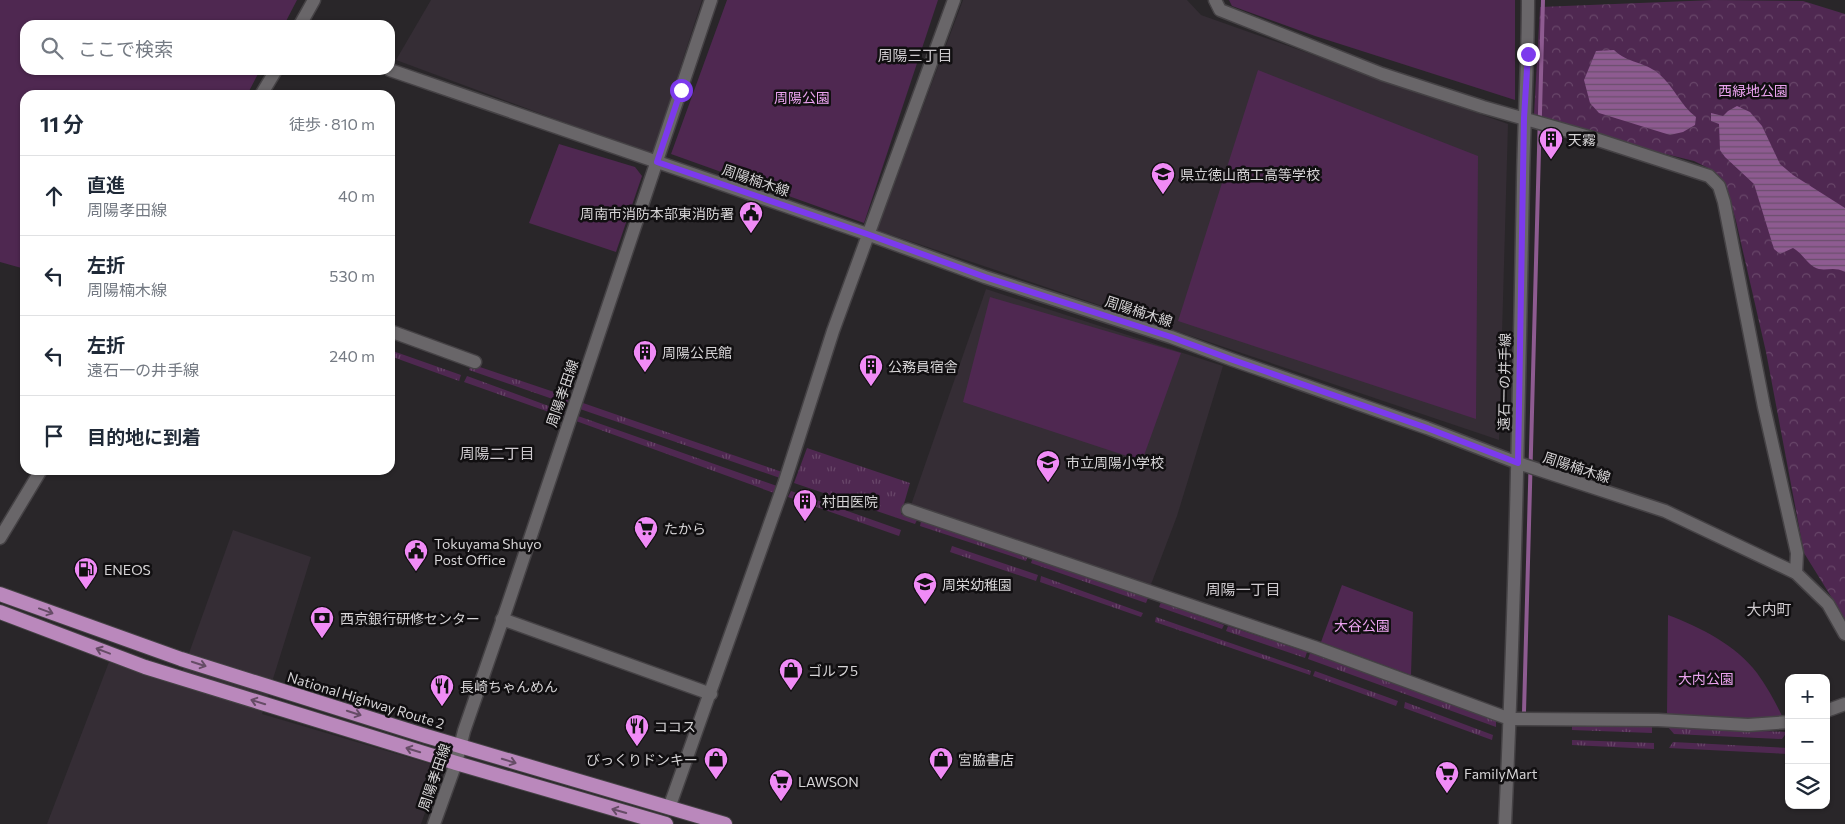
<!DOCTYPE html>
<html lang="ja">
<head>
<meta charset="utf-8">
<style>
	body { margin:0; font-family:Commissioner,"Noto Sans JP",sans-serif; background:#f2f2f3; color:#1f2937 }
	.controls { position:absolute; right:15px; bottom:15px; display:grid; overflow:hidden; border-radius:10px; box-shadow:0 1px 4px #0004 }
	.controls button { width:45px; height:45px; display:grid; place-items:center; padding:0; border:0; border-bottom:1px solid #e0e1e3; background:#fff; color:#1f2937; font:25px sans-serif }
	.stop { position:absolute; width:15px; height:15px; margin:-11px; border:4px solid #7c3aed; border-radius:50%; background:#fff }
	.stop.end { background:#7c3aed; border-color:#fff; box-shadow:0 1px 5px #0008 }
	.list { margin:0; padding:0; list-style:none }
	h2 { display:flex; justify-content:space-between; align-items:center; height:65px; margin:0; padding:0 20px; font-size:21px }
	h2 small { font-size:16px; font-weight:400; color:#747a83 }
	.list li { display:grid; grid-template-columns:32px 1fr auto; gap:15px; align-items:center; box-sizing:border-box; height:80px; padding:0 20px; border-top:1px solid #e0e1e3 }
	.list b { display:block; font-size:19px; white-space:nowrap }
	.list p { margin:0; font-size:16px; white-space:nowrap; color:#747a83 }
	.list em { font-size:16px; font-style:normal; color:#747a83 }
	.icon { flex:none; width:28px; height:28px; fill:none; stroke:currentColor; stroke-width:2; stroke-linecap:round; stroke-linejoin:round }
	.map { position:relative; flex:none; width:1845px; height:824px; overflow:hidden }
	.search { position:absolute; background:#fff; box-shadow:0 1px 4px #0004; left:20px; top:20px; width:375px; height:55px; display:flex; align-items:center; gap:12px; box-sizing:border-box; padding:0 18px; border-radius:15px; color:#747a83; font-size:19px }
	.panel { position:absolute; background:#fff; box-shadow:0 1px 4px #0004; left:20px; top:90px; width:375px; height:385px; border-radius:15px }
	.map>svg:first-child { display:block }
	.built { fill:#352d35 }
	.grass { fill:url(#grass-tufts) }
	.forest { fill:url(#forest-crowns) }
	.park { fill:#4f2851 }
	.water { fill:url(#water-rules) }
	.lines { fill:none; stroke-linecap:round; stroke-linejoin:round }
	.stream { stroke:#8e5b91; stroke-width:4 }
	.tertiary-casing { stroke:#454245; stroke-width:15 }
	.trunk-casing { stroke:#454245; stroke-width:16 }
	.tertiary { stroke:#696669; stroke-width:12 }
	.trunk { stroke:#ba88bc; stroke-width:14 }
	.oneway { stroke:#664c66 }
	.route { stroke:#7c3aed; stroke-width:6 }
	.labels { text-anchor:middle; dominant-baseline:central; stroke-width:5; stroke-linejoin:round; paint-order:stroke }
	.park-label { font-size:14px; fill:#eba3ef; stroke:#110f11 }
	.poi-label { font-size:14px; fill:#d6d4d6; stroke:#110f11; text-anchor:start }
	.street-label { font-size:14px; fill:#d6d4d6; stroke:#110f11 }
	.neighbourhood-label { font-size:15px; fill:#cecace; stroke:#110f11 }
</style>
</head>
<body>
<div class="map">
<svg width="1845" height="824" viewBox="0 0 1845 824">
	<defs>
		<pattern id="grass-tufts" width="24" height="20" patternUnits="userSpaceOnUse" patternTransform="scale(1.25)"><rect width="24" height="20" fill="#4f2851"/><path d="M3 7l-1-3M5 7V3M7 7l1-3M15 17l-1-3M17 17v-4M19 17l1-3" fill="none" stroke="#684669"/></pattern>
		<pattern id="forest-crowns" width="20" height="18" patternUnits="userSpaceOnUse" patternTransform="scale(1.25)"><rect width="20" height="18" fill="#4f2851"/><path d="M2 6a3 3 0 1 1 6 0M12 15a3 3 0 1 1 6 0" fill="none" stroke="#684669"/></pattern>
		<pattern id="water-rules" width="6" height="5" patternUnits="userSpaceOnUse" patternTransform="scale(1.25)"><rect width="6" height="5" fill="#8e5b91"/><path d="M0 2.5h6" fill="none" stroke="#6b4f6d"/></pattern>
	</defs>
	<rect width="100%" height="100%" fill="#292629"/>
	<!-- built -->
	<path class="built" d="M 431,0 L 702,0 L 652,155 L 396,60 Z
		M 963,0 L 1187,0 L 1201,15 L 1508,124 L 1499,440 L 877,230 Z
		M 986,289 L 1223,366 L 1177,516 L 1150,587 L 910,508 Z
		M 233,530 L 311,557 L 262,714 L 441,767 L 421,824 L 47,824 L 109,662 L 178,684 Z"/>
	<!-- grass -->
	<path class="grass" d="M 390,350 L 461,375 L 459,381 L 390,356 Z
		M 471,364 L 569,397 L 567,404 L 469,370 Z
		M 467,376 L 565,412 L 563,417 L 464,382 Z
		M 583,403 L 782,472 L 780,478 L 580,409 Z
		M 578,416 L 777,486 L 774,493 L 576,421 Z
		M 807,448 L 910,483 L 901,514 L 917,520 L 915,524 L 794,483 Z
		M 791,491 L 901,530 L 899,536 L 788,497 Z
		M 921,521 L 1028,556 L 1026,561 L 920,526 Z
		M 952,546 L 1038,575 L 1036,581 L 950,552 Z
		M 1033,557 L 1148,598 L 1146,603 L 1031,563 Z
		M 1041,576 L 1143,613 L 1141,617 L 1040,582 Z
		M 1161,602 L 1224,625 L 1222,629 L 1159,607 Z
		M 1156,617 L 1311,671 L 1310,675 L 1155,622 Z
		M 1228,626 L 1307,652 L 1305,658 L 1226,631 Z
		M 1310,653 L 1496,720 L 1496,727 L 1308,659 Z
		M 1315,671 L 1398,701 L 1396,706 L 1313,676 Z
		M 1405,702 L 1493,735 L 1492,740 L 1404,708 Z
		M 1572,725 L 1652,727 L 1652,733 L 1572,730 Z
		M 1668,727 L 1787,732 L 1782,739 L 1674,734 Z
		M 1572,740 L 1654,743 L 1654,749 L 1572,745 Z
		M 1673,742 L 1789,748 L 1789,754 L 1669,748 Z"/>
	<!-- forest -->
	<path class="forest" d="M 1714,0 L 1803,1 L 1845,14 L 1845,619 L 1804,553 L 1766,352 L 1736,221 L 1727,190 L 1721,180 L 1710,169 L 1694,161 L 1645,149 L 1534,115 L 1540,7 Z"/>
	<!-- park -->
	<path class="park" d="M 0,0 L 297,0 L 284,25 L 25,25 L 25,70 L 260,70 L 247,95 L 25,95 L 25,269 L 0,262 Z
		M 727,0 L 938,0 L 864,223 L 671,154 Z
		M 1229,0 L 1515,0 L 1515,100 L 1315,36 L 1232,6 Z
		M 1258,70 L 1478,156 L 1476,419 L 1178,321 Z
		M 559,144 L 635,167 L 642,176 L 616,252 L 529,223 Z
		M 990,297 L 1181,353 L 1142,461 L 963,402 Z
		M 1342,585 L 1413,612 L 1411,675 L 1321,642 Z
		M 1668,615 C 1700,627 1736,645 1757,673 C 1768,688 1776,703 1784,720 L 1667,714 Z"/>
	<!-- water -->
	<path class="water" d="M 1614,50 C 1627,63 1645,62 1658,73 C 1674,86 1680,105 1696,117 L 1695,125 L 1683,132 L 1670,135 L 1599,113 L 1590,103 L 1584,80 L 1596,51 Z
		M 1737,106 L 1750,112 L 1762,126 L 1780,164 L 1793,175 L 1845,208 L 1845,272 C 1832,265 1825,273 1814,267 C 1806,262 1802,253 1793,248 L 1780,254 L 1774,249 L 1754,184 L 1725,157 L 1720,150 L 1719,124 L 1711,121 L 1711,113 L 1723,116 L 1728,111 Z"/>
	<g class="lines">
		<!-- stream -->
		<path class="stream" d="M 1524,712 L 1543,0"/>
		<!-- tertiary casing -->
		<g class="tertiary-casing">
			<path id="tertiary" d="M 1215,0 L 1220,10 L 1382,74 L 1483,107 L 1589,137 L 1709,176 L 1719,186 L 1724,202 L 1764,407 L 1797,553 L 1796,573
				M 300,25 L 314,0
				M 390,70 L 867,234 L 985,277 L 1171,337 L 1233,360 L 1427,428 L 1518,463 L 1665,511 L 1796,573 L 1828,604 L 1845,634
				M 261,95 L 276,70
				M 390,331 L 475,362
				M 908,510 L 1314,647 L 1510,719 L 1658,720 L 1748,725 L 1789,722
				M 0,538 L 41,470
				M 502,619 L 711,694
				M 1826,711 L 1845,704
				M 669,808 L 784,484 L 833,331 L 954,0
				M 434,824 L 456,763 L 464,731 L 507,607 L 711,0
				M 1505,824 C 1515,610 1519,396 1523,182 C 1524,121 1528,61 1528,0"/>
		</g>
		<!-- trunk casing -->
		<g class="trunk-casing">
			<path id="trunk" d="M 0,594 L 181,659 L 426,736 L 725,824
				M 0,612 L 145,667 L 456,763 L 666,824"/>
		</g>
		<!-- tertiary -->
		<use href="#tertiary" class="tertiary"/>
		<!-- trunk -->
		<use href="#trunk" class="trunk"/>
	</g>
	<!-- one-way arrows -->
	<defs><path id="oneway-shaft" d="M-6 0H5M1.5-3L5.5 0L1.5 3" fill="none" stroke-width="1.6" stroke-linecap="round" stroke-linejoin="round" transform="scale(1.25)"/></defs>
	<g class="oneway">
		<use href="#oneway-shaft" transform="translate(46 611) rotate(20)"/>
		<use href="#oneway-shaft" transform="translate(103 651) rotate(-159)"/>
		<use href="#oneway-shaft" transform="translate(199 664) rotate(18)"/>
		<use href="#oneway-shaft" transform="translate(258 702) rotate(-163)"/>
		<use href="#oneway-shaft" transform="translate(354 713) rotate(18)"/>
		<use href="#oneway-shaft" transform="translate(413 750) rotate(-163)"/>
		<use href="#oneway-shaft" transform="translate(509 761) rotate(17)"/>
		<use href="#oneway-shaft" transform="translate(619 811) rotate(-164)"/>
	</g>
	<g class="lines">
		<!-- route -->
		<path class="route" d="M 681,90 L 657,162 L 867,234 L 985,277 L 1171,337 L 1233,360 L 1427,428 L 1518,463 L 1524,118 L 1528,54"/>
	</g>
	<!-- icons -->
	<defs>
		<g id="building-pin" transform="scale(1.25)"><path d="M0 17L-7.5 6A9.5 9.5 0 1 1 7.5 6Z" fill="#f08bf6" stroke="#110f11"/><path d="M-4-6H4V6H1V3H-1V6H-4ZM-2.5-4.3h1.7v1.8h-1.7ZM.8-4.3h1.7v1.8H.8ZM-2.5-1h1.7V.8h-1.7ZM.8-1h1.7V.8H.8Z" fill="#111"/></g>
		<g id="school-pin" transform="scale(1.25)"><path d="M0 17L-7.5 6A9.5 9.5 0 1 1 7.5 6Z" fill="#f08bf6" stroke="#110f11"/><path d="M0-5L7-2L0 1L-7-2ZM-4 1L0 2.5L4 1V4Q0 6-4 4Z" fill="#111"/></g>
		<g id="civic-pin" transform="scale(1.25)"><path d="M0 17L-7.5 6A9.5 9.5 0 1 1 7.5 6Z" fill="#f08bf6" stroke="#110f11"/><path d="M-.6-6.5H3V-4.5H.6V-3L4-1V1h2V6H-6V1h2V-1L-.6-3ZM-1.2 2.5V6h2.4V2.5Z" fill="#111"/></g>
		<g id="supermarket-pin" transform="scale(1.25)"><path d="M0 17L-7.5 6A9.5 9.5 0 1 1 7.5 6Z" fill="#f08bf6" stroke="#110f11"/><path d="M-6-5.5h2.5l.6 2H6L4.5 2H-2.5L-4.4-4H-6ZM-1.5 3.2a1.3 1.3 0 1 0 .1 0ZM3 3.2a1.3 1.3 0 1 0 .1 0Z" fill="#111"/></g>
		<g id="fuel-pin" transform="scale(1.25)"><path d="M0 17L-7.5 6A9.5 9.5 0 1 1 7.5 6Z" fill="#f08bf6" stroke="#110f11"/><path d="M-5.5-6h7V0h2V4h1.3V-2.5L3-4.5l.8-.8L6-3V5H2.5V1h-1V6h-7ZM-4.2-4.7v3.2H.2V-4.7Z" fill="#111"/></g>
		<g id="bank-pin" transform="scale(1.25)"><path d="M0 17L-7.5 6A9.5 9.5 0 1 1 7.5 6Z" fill="#f08bf6" stroke="#110f11"/><path d="M-6-4H6V4H-6ZM0-2.3a2.3 2.3 0 1 0 0 4.6a2.3 2.3 0 1 0 0-4.6Z" fill="#111"/></g>
		<g id="shop-pin" transform="scale(1.25)"><path d="M0 17L-7.5 6A9.5 9.5 0 1 1 7.5 6Z" fill="#f08bf6" stroke="#110f11"/><path d="M-5-2.5h2.3a2.7 3.5 0 0 1 5.4 0H5L5.5 6h-11ZM-1.5-2.5h3a1.5 2.3 0 0 0-3 0Z" fill="#111"/></g>
		<g id="restaurant-pin" transform="scale(1.25)"><path d="M0 17L-7.5 6A9.5 9.5 0 1 1 7.5 6Z" fill="#f08bf6" stroke="#110f11"/><path d="M-5-6h1v4h1v-4h1v4h1v-4h1v5L-1.5 .5V6h-2V.5L-5-1ZM5-6V6H3V1.5H1.5Q1.5-4 5-6Z" fill="#111"/></g>
	</defs>
	<g fill-rule="evenodd">
		<use href="#building-pin" x="1551" y="139"/>
		<use href="#school-pin" x="1163" y="174"/>
		<use href="#civic-pin" x="751" y="213"/>
		<use href="#building-pin" x="645" y="352"/>
		<use href="#building-pin" x="871" y="366"/>
		<use href="#school-pin" x="1048" y="462"/>
		<use href="#building-pin" x="805" y="501"/>
		<use href="#supermarket-pin" x="646" y="528"/>
		<use href="#civic-pin" x="416" y="551"/>
		<use href="#fuel-pin" x="86" y="569"/>
		<use href="#school-pin" x="925" y="584"/>
		<use href="#bank-pin" x="322" y="618"/>
		<use href="#shop-pin" x="791" y="670"/>
		<use href="#restaurant-pin" x="442" y="686"/>
		<use href="#restaurant-pin" x="637" y="726"/>
		<use href="#shop-pin" x="716" y="759"/>
		<use href="#shop-pin" x="941" y="759"/>
		<use href="#supermarket-pin" x="1447" y="773"/>
		<use href="#supermarket-pin" x="781" y="781"/>
	</g>
	<g class="labels">
		<!-- park labels -->
		<g class="park-label">
			<text x="1753" y="90">西緑地公園</text>
			<text x="802" y="97">周陽公園</text>
			<text x="1362" y="625">大谷公園</text>
			<text x="1706" y="678">大内公園</text>
		</g>
		<!-- poi labels -->
		<g class="poi-label">
			<text x="1568" y="139">天霧</text>
			<text x="1180" y="174">県立徳山商工高等学校</text>
			<text x="734" y="213" text-anchor="end">周南市消防本部東消防署</text>
			<text x="662" y="352">周陽公民館</text>
			<text x="888" y="366">公務員宿舎</text>
			<text x="1066" y="462">市立周陽小学校</text>
			<text x="822" y="501">村田医院</text>
			<text x="664" y="528">たから</text>
			<text x="434" y="543">Tokuyama Shuyo<tspan x="434" dy="16">Post Office</tspan></text>
			<text x="104" y="569">ENEOS</text>
			<text x="942" y="584">周栄幼稚園</text>
			<text x="340" y="618">西京銀行研修センター</text>
			<text x="808" y="670">ゴルフ5</text>
			<text x="460" y="686">長崎ちゃんめん</text>
			<text x="654" y="726">ココス</text>
			<text x="698" y="759" text-anchor="end">びっくりドンキー</text>
			<text x="958" y="759">宮脇書店</text>
			<text x="1464" y="773">FamilyMart</text>
			<text x="798" y="781">LAWSON</text>
		</g>
		<!-- street labels -->
		<g class="street-label">
			<text transform="translate(756 180) rotate(19)">周陽楠木線</text>
			<text transform="translate(1139 311) rotate(18)">周陽楠木線</text>
			<text transform="translate(1504 382) rotate(-89)">遠石一の井手線</text>
			<text transform="translate(562 393) rotate(-71)">周陽孝田線</text>
			<text transform="translate(1577 467) rotate(18)">周陽楠木線</text>
			<text transform="translate(366 700) rotate(17)">National Highway Route 2</text>
			<text transform="translate(434 777) rotate(-71)">周陽孝田線</text>
		</g>
		<!-- neighbourhood labels -->
		<g class="neighbourhood-label">
			<text x="915" y="55">周陽三丁目</text>
			<text x="497" y="453">周陽二丁目</text>
			<text x="1243" y="589">周陽一丁目</text>
			<text x="1769" y="609">大内町</text>
		</g>
	</g>
</svg>
<div class="controls">
<button>+</button>
<button>−</button>
<button><svg class="icon" aria-label="layers" viewBox="0 0 24 24"><path d="M12 4l9 5-9 5-9-5zM3 14l9 5 9-5"/></svg></button>
</div>
<div class="stop" style="left:681px;top:90px"></div>
<div class="stop end" style="left:1528px;top:54px"></div>
<div class="search"><svg class="icon" aria-label="search" viewBox="0 0 24 24"><circle cx="10" cy="10" r="6"/><path d="M15 15l6 6"/></svg>ここで検索</div>
<section class="panel">
<h2>11 分<small>徒歩 · 810 m</small></h2>
<ul class="list">
<li><svg class="icon" aria-label="ahead" viewBox="0 0 24 24"><path d="M12 20V5M6 11l6-6 6 6"/></svg><div><b>直進</b><p>周陽孝田線</p></div><em>40 m</em></li>
<li><svg class="icon" aria-label="left" viewBox="0 0 24 24"><path d="M17 20v-9H6M10 6l-5 5 5 5"/></svg><div><b>左折</b><p>周陽楠木線</p></div><em>530 m</em></li>
<li><svg class="icon" aria-label="left" viewBox="0 0 24 24"><path d="M17 20v-9H6M10 6l-5 5 5 5"/></svg><div><b>左折</b><p>遠石一の井手線</p></div><em>240 m</em></li>
<li><svg class="icon" aria-label="arrive" viewBox="0 0 24 24"><path d="M6 21V4h12l-3 4 3 4H6"/></svg><div><b>目的地に到着</b></div></li>
</ul>
</section>
</div>
</body>
</html>
